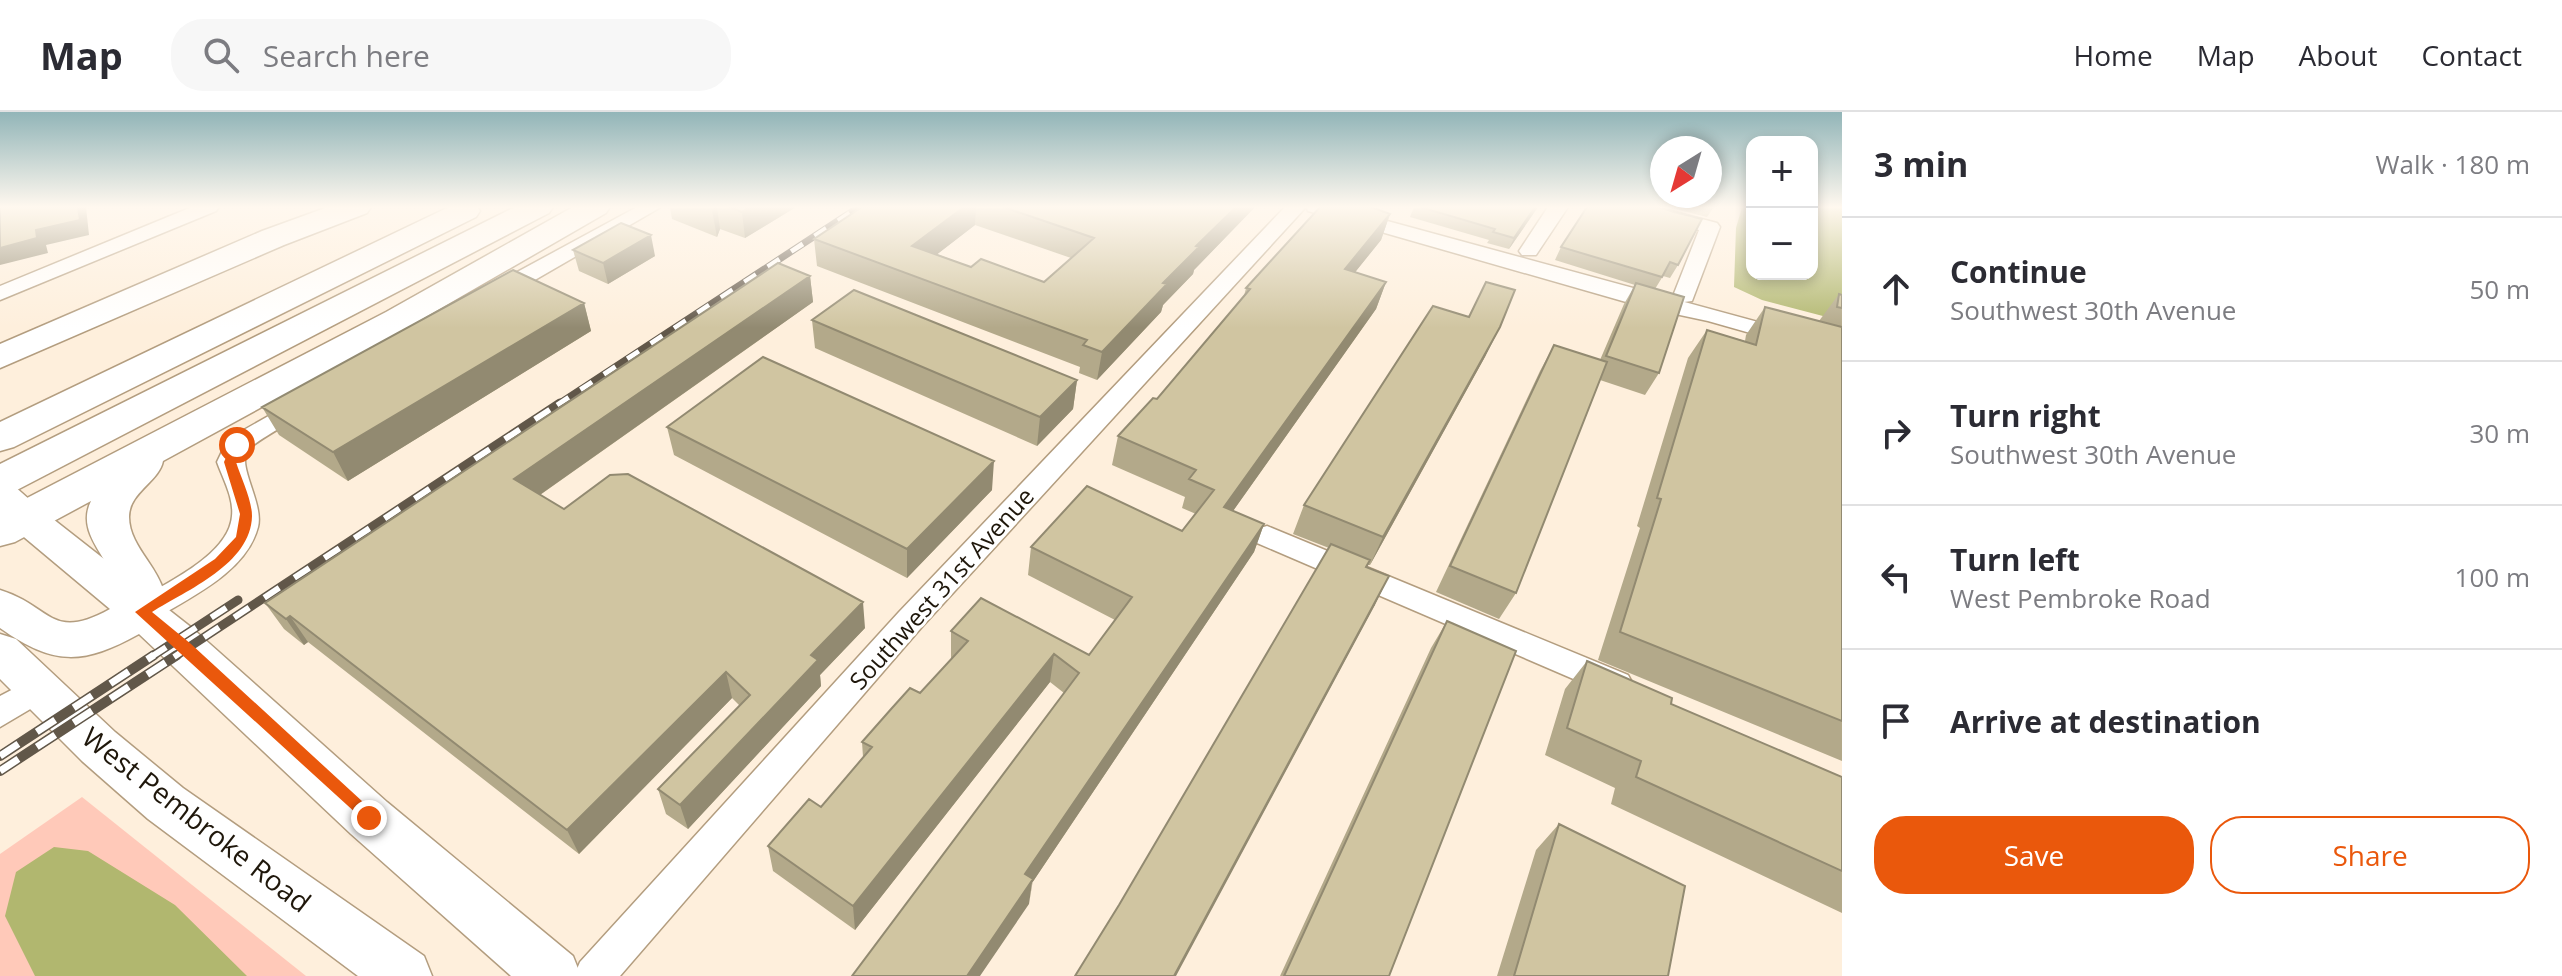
<!DOCTYPE html>
<html lang="en">
<head>
<meta charset="utf-8">
<style>
	body { margin:0; font-family:"Open Sans",sans-serif; background:#f7f7f7; color:#2b2b33 }
	.controls { position:absolute; right:24px; top:24px; display:grid; overflow:hidden; border-radius:16px; box-shadow:0 4px 12px #0003 }
	.controls button { width:72px; height:72px; display:grid; place-items:center; padding:0; border:0; border-bottom:2px solid #e1e1e2; background:#fff; color:#2b2b33; font:40px sans-serif }
	.compass { position:absolute; left:1650px; top:24px; width:72px; height:72px; border-radius:50%; background:#fff; box-shadow:0 4px 12px #0003; rotate:217deg }
	.stop { position:absolute; width:24px; height:24px; margin:-18px; border:6px solid #ea580c; border-radius:50%; background:#fff }
	.stop.end { background:#ea580c; border-color:#fff; box-shadow:0 2px 8px #0008 }
	.list { margin:0; padding:0; list-style:none }
	h2 { display:flex; justify-content:space-between; align-items:center; height:104px; margin:0; padding:0 32px; font-size:34px }
	h2 small { font-size:26px; font-weight:400; color:#7c7c81 }
	.list li { display:grid; grid-template-columns:52px 1fr auto; gap:24px; align-items:center; box-sizing:border-box; height:144px; padding:0 32px; border-top:2px solid #e1e1e2 }
	.list b { display:block; font-size:30px; white-space:nowrap }
	.list p { margin:0; font-size:26px; white-space:nowrap; color:#7c7c81 }
	.list em { font-size:26px; font-style:normal; color:#7c7c81 }
	.actions { display:flex; gap:16px; padding:24px 32px }
	.actions a { flex:1; padding:18px 0; border:2px solid #ea580c; border-radius:32px; text-align:center; font-size:28px; color:#ea580c }
	.actions .main { background:#ea580c; color:#fff }
	.icon { flex:none; width:44px; height:44px; fill:none; stroke:currentColor; stroke-width:2; stroke-linecap:round; stroke-linejoin:round }
	.map { position:relative; flex:none; width:1842px; height:864px; overflow:hidden }
	header { display:flex; align-items:center; gap:48px; box-sizing:border-box; height:112px; padding:0 40px; background:#fff; border-bottom:2px solid #e1e1e2 }
	header strong { font-size:38px }
	nav { display:flex; gap:44px; margin-inline-start:auto; font-size:28px }
	.search { width:560px; height:72px; background:#f7f7f7; display:flex; align-items:center; gap:20px; box-sizing:border-box; padding:0 28px; border-radius:32px; color:#7c7c81; font-size:30px }
	main { display:flex }
	aside { flex:1; background:#fff }
	.map>svg:first-child { display:block }
	.green { fill:#ffc9b9 }
	.water { fill:#b1b76f }
	.lines { fill:none; stroke-linecap:round; stroke-linejoin:round }
	.street-casing { stroke:#b39d7f; stroke-width:3 }
	.secondary-casing { stroke:#b39d7f; stroke-width:3 }
	.highway-casing { stroke:#b39d7f; stroke-width:3 }
	.street { fill:#fff; fill-rule:evenodd }
	.secondary { fill:#fff; fill-rule:evenodd }
	.highway { fill:#fff; fill-rule:evenodd }
	.rail-far2-casing { stroke:#615749; stroke-width:7 }
	.rail-far1-casing { stroke:#615749; stroke-width:9 }
	.rail-casing { stroke:#615749; stroke-width:10 }
	.rail-far2 { stroke:#fff; stroke-width:5; stroke-dasharray:14; stroke-linecap:butt }
	.rail-far1 { stroke:#fff; stroke-width:6; stroke-dasharray:18; stroke-linecap:butt }
	.rail { stroke:#fff; stroke-width:7; stroke-dasharray:22; stroke-linecap:butt }
	.wall { fill:#b3a98a; fill-rule:evenodd }
	.shaded-wall { fill:#928a71 }
	.building { fill:#d0c5a1; stroke:#928a71; stroke-width:2 }
	.route { fill:#ea580c }
	.labels { text-anchor:middle; dominant-baseline:central; stroke-width:6; stroke-linejoin:round; paint-order:stroke }
	.street-label { font-size:24px; fill:#1f170b; stroke:#fff }
	.near-street-label { font-size:28px; fill:#1f170b; stroke:#fff }
</style>
</head>
<body>
<header>
<strong>Map</strong>
<div class="search"><svg class="icon" aria-label="search" viewBox="0 0 24 24"><circle cx="10" cy="10" r="6"/><path d="M15 15l6 6"/></svg>Search here</div>
<nav><a>Home</a><a>Map</a><a>About</a><a>Contact</a></nav>
</header>
<main>
<div class="map">
<svg width="1842" height="864" viewBox="0 0 1842 864">
	<rect width="100%" height="100%" fill="#feefdc"/>
	<!-- green -->
	<path class="green" d="M 82,685 L 306,864 L 0,864 L 0,742 Z"/>
	<!-- water -->
	<path class="water" d="M 1742,95 L 1752,95 L 1752,162 L 1812,162 L 1812,95 L 1842,95 L 1842,209 L 1762,188 L 1734,175 L 1736,116 Z
		M 54,735 L 88,739 L 175,793 L 247,864 L 35,864 L 5,804 L 16,760 Z"/>
	<g class="lines">
		<!-- street casing -->
		<g class="street-casing">
			<path id="street" d="M 192,95 L 219,95 L 216,99 L 0,188 L 0,174 Z
				M 637,95 L 661,95 L 502,187 L 494,188 L 483,182 L 486,177 Z
				M 1285,95 L 1336,95 L 1842,233 L 1842,247 L 1708,209 L 1647,196 L 1308,99 L 1306,95 L 921,516 L 620,864 L 574,864 L 580,850 L 899,500 Z
				M 1548,95 L 1568,95 L 1536,143 L 1522,143 L 1519,139 Z
				M 1624,95 L 1656,95 L 1717,111 L 1720,115 L 1692,189 L 1684,190 L 1673,184 L 1699,118 L 1627,99 Z
				M 302,285 L 311,288 L 314,293 L 311,298 C 297,307 256,328 248,338 C 236,353 264,391 258,415 C 246,461 188,486 153,508 L 142,511 L 131,508 L 127,500 L 131,492 C 162,473 229,444 232,404 C 234,386 223,367 217,350 L 228,327 Z
				M 1267,414 L 1628,563 L 1633,572 L 1628,581 L 1617,585 L 1606,581 L 1257,431 L 1253,424 L 1257,417 Z
				M 38,564 L 49,568 L 54,577 L 49,586 L 0,615 L 0,584 Z"/>
		</g>
		<!-- secondary casing -->
		<g class="secondary-casing">
			<path id="secondary" d="M 0,369 L 13,373 L 39,396 L 192,516 L 387,690 L 573,844 L 581,864 L 511,864 L 351,722 L 139,522 C 83,553 54,554 0,516 L 0,478 C 52,494 50,530 110,497 L 0,405 Z
				M 0,522 L 16,527 L 115,620 L 183,676 L 424,844 L 432,864 L 358,864 L 148,707 L 82,649 L 0,567 Z"/>
		</g>
		<!-- highway casing -->
		<g class="highway-casing">
			<path id="highway" d="M 328,95 L 371,95 L 367,101 L 284,133 L 0,256 L 0,232 L 262,119 Z
				M 449,95 L 477,95 L 480,99 L 476,105 L 14,335 L 0,339 L 0,310 Z
				M 515,95 L 553,95 L 549,101 L 15,379 L 0,383 L 0,352 Z
				M 573,95 L 610,95 L 606,101 L 410,214 L 163,349 C 159,370 129,380 129,405 C 129,444 183,468 159,513 L 142,518 L 125,513 C 118,499 119,485 115,470 C 106,442 76,420 91,389 L 15,430 L 0,434 L 0,400 L 386,200 Z"/>
		</g>
		<!-- street -->
		<use href="#street" class="street"/>
		<!-- secondary -->
		<use href="#secondary" class="secondary"/>
		<!-- highway -->
		<use href="#highway" class="highway"/>
		<!-- rail-far2 casing -->
		<g class="rail-far2-casing">
			<path id="rail-far2" d="M 557,293 L 859,95"/>
		</g>
		<!-- rail-far1 casing -->
		<g class="rail-far1-casing">
			<path id="rail-far1" d="M 151,545 L 238,488
				M 174,545 L 560,291"/>
		</g>
		<!-- rail casing -->
		<g class="rail-casing">
			<path id="rail" d="M 0,644 L 154,543
				M 0,659 L 177,543"/>
		</g>
		<!-- rail-far2 -->
		<use href="#rail-far2" class="rail-far2"/>
		<!-- rail-far1 -->
		<use href="#rail-far1" class="rail-far1"/>
		<!-- rail -->
		<use href="#rail" class="rail"/>
	</g>
	<!-- wall -->
	<path class="wall" d="M 670,95 L 796,95 L 745,126 L 720,117 L 717,125 L 672,107 Z
		M 862,95 L 1255,95 L 1194,158 L 1193,162 L 1163,193 L 1161,200 L 1097,268 L 1079,261 L 1080,255 L 817,154 L 814,127 ZM 975,113 L 1071,146 L 1044,170 L 971,155 L 937,142 Z
		M 1414,95 L 1538,95 L 1509,137 L 1487,131 L 1489,128 L 1410,105 Z
		M 1668,95 L 1714,95 L 1707,105 Z
		M 1586,98 L 1678,153 L 1670,166 L 1663,164 L 1655,177 L 1659,261 L 1645,283 L 1600,268 L 1516,481 L 1499,507 L 1436,480 L 1540,259 L 1554,233 L 1600,248 L 1624,192 L 1635,173 L 1555,148 L 1561,135 Z
		M 1390,102 L 1381,128 L 1355,160 L 1386,170 L 1376,197 L 1233,399 L 1264,412 L 1254,440 L 1032,771 L 1029,792 L 1064,581 L 1050,570 L 855,818 L 773,759 L 768,734 L 821,695 L 863,645 L 862,630 L 920,581 L 951,547 L 951,519 L 1089,543 L 1115,508 L 1028,463 L 1031,435 L 1182,419 L 1196,402 L 1182,396 L 1185,385 L 1112,353 L 1118,324 L 1157,287 L 1244,184 L 1246,176 Z
		M 573,138 L 655,144 L 608,172 L 579,159 Z
		M 810,164 L 813,190 L 540,383 L 564,397 L 865,516 L 820,563 L 821,574 L 688,717 L 666,702 L 658,677 L 740,594 L 732,586 L 579,742 L 308,530 L 304,533 L 284,517 L 265,491 Z
		M 1839,182 L 1842,183 L 1842,649 L 1598,548 L 1640,416 L 1637,414 L 1688,246 L 1707,218 L 1745,229 L 1746,223 L 1765,195 L 1819,209 Z
		M 584,191 L 591,219 L 348,369 L 279,323 L 262,295 Z
		M 812,208 L 1077,268 L 1073,297 L 1037,334 L 815,236 Z
		M 1486,243 L 1370,453 L 1368,453 L 1367,455 L 1375,493 L 1119,793 L 1329,436 L 1293,422 L 1304,393 Z
		M 667,315 L 992,378 L 907,466 L 674,343 Z
		M 1447,509 L 1389,864 L 1280,864 L 1431,536 Z
		M 1587,549 L 1671,592 L 1842,665 L 1842,801 L 1611,692 L 1615,676 L 1545,643 L 1565,577 Z
		M 1559,712 L 1668,864 L 1497,864 L 1536,738 Z"/>
	<!-- shaded-wall -->
	<path class="shaded-wall" d="M 78,95 L 86,95 L 89,123 L 46,133 L 48,141 L 0,153 L 0,136 Z
		M 714,95 L 717,95 L 720,117 L 717,125 L 712,98 Z
		M 749,95 L 796,95 L 745,126 L 742,100 Z
		M 964,95 L 976,95 L 975,113 L 913,161 L 912,134 Z
		M 1236,95 L 1255,95 L 1194,158 L 1193,162 L 1163,193 L 1161,200 L 1097,268 L 1102,240 L 1163,171 L 1196,134 Z
		M 1535,95 L 1538,95 L 1509,137 L 1514,126 Z
		M 1390,102 L 1381,128 L 1336,184 L 1345,157 Z
		M 651,123 L 655,144 L 608,172 L 603,151 Z
		M 810,164 L 813,190 L 524,394 L 514,367 Z
		M 1386,170 L 1376,197 L 1216,423 L 1224,395 Z
		M 584,191 L 591,219 L 348,369 L 333,340 Z
		M 1500,215 L 1486,243 L 1370,453 L 1383,425 Z
		M 1077,268 L 1073,297 L 1037,334 L 1040,305 Z
		M 994,349 L 992,378 L 907,466 L 907,437 Z
		M 1264,412 L 1254,440 L 1032,771 L 1029,792 L 980,864 L 967,864 L 1025,762 Z
		M 1389,464 L 1375,493 L 1176,864 L 1174,864 Z
		M 863,490 L 865,516 L 820,563 L 821,574 L 688,717 L 680,693 L 811,543 Z
		M 290,504 L 308,530 L 304,533 L 286,507 Z
		M 1054,542 L 1050,570 L 855,818 L 853,794 Z
		M 726,560 L 732,586 L 579,742 L 567,718 Z"/>
	<!-- building -->
	<path class="building" d="M 0,95 L 78,95 L 80,108 L 36,118 L 37,126 L 0,136 Z
		M 729,95 L 749,95 L 742,100 Z
		M 862,95 L 964,95 L 912,134 L 971,155 L 981,147 L 1044,170 L 1094,126 L 1003,95 L 1236,95 L 1196,134 L 1199,135 L 1163,171 L 1167,172 L 1102,240 L 1083,233 L 1087,228 L 814,127 Z
		M 1320,95 L 1371,95 L 1390,102 L 1345,157 L 1386,170 L 1224,395 L 1264,412 L 1025,762 L 1033,767 L 967,864 L 852,864 L 1079,561 L 1054,542 L 853,794 L 768,734 L 809,687 L 821,695 L 872,635 L 862,630 L 892,596 L 910,576 L 920,581 L 968,529 L 951,519 L 981,486 L 1089,543 L 1132,485 L 1031,435 L 1087,374 L 1182,419 L 1214,378 L 1189,367 L 1196,358 L 1118,324 L 1153,286 L 1157,287 L 1250,177 L 1246,176 Z
		M 1420,95 L 1535,95 L 1514,126 L 1493,120 L 1495,117 Z
		M 1587,95 L 1656,95 L 1702,107 L 1678,153 L 1670,150 L 1662,165 L 1561,135 Z
		M 621,111 L 651,123 L 603,151 L 573,138 Z
		M 778,151 L 810,164 L 514,367 L 564,397 L 610,363 L 628,362 L 863,490 L 811,543 L 818,548 L 680,693 L 658,677 L 750,583 L 726,560 L 567,718 L 290,504 L 286,507 L 265,491 Z
		M 513,158 L 584,191 L 333,340 L 262,295 Z
		M 1486,170 L 1515,178 L 1500,215 L 1383,425 L 1304,393 L 1433,194 L 1469,205 Z
		M 1636,171 L 1684,185 L 1659,261 L 1606,244 Z
		M 854,178 L 1077,268 L 1040,305 L 812,208 Z
		M 1839,182 L 1842,183 L 1842,196 L 1837,195 Z
		M 1765,195 L 1842,215 L 1842,609 L 1620,520 L 1661,387 L 1657,386 L 1707,218 L 1756,233 Z
		M 1554,233 L 1607,250 L 1516,481 L 1450,454 Z
		M 763,245 L 994,349 L 907,437 L 667,315 Z
		M 1331,432 L 1370,448 L 1366,455 L 1389,464 L 1174,864 L 1075,864 L 1119,793 Z
		M 1447,509 L 1516,539 L 1389,864 L 1284,864 Z
		M 1587,549 L 1672,586 L 1671,592 L 1842,665 L 1842,759 L 1636,665 L 1641,649 L 1567,616 Z
		M 1559,712 L 1685,774 L 1668,864 L 1514,864 Z"/>
	<!-- sky -->
	<linearGradient id="sky" x2="0" y2="1"><stop stop-color="#92b5b8"/><stop offset="0.44" stop-color="#fff8ef"/><stop offset="1" stop-color="#fff8ef" stop-opacity="0"/></linearGradient>
	<rect width="1842" height="216" fill="url(#sky)"/>
	<!-- route -->
	<path class="route" d="M 237,329 L 243,333 L 236,350 C 241,366 252,388 252,404 C 251,452 187,478 152,500 L 191,532 L 375,701 L 377,706 L 369,713 L 135,500 L 215,447 L 236,425 L 240,402 L 224,350 L 233,330 Z"/>
	<g class="labels">
		<!-- street labels -->
		<g class="street-label">
			<text transform="translate(941 476) rotate(-48)">Southwest 31st Avenue</text>
		</g>
		<!-- near-street labels -->
		<g class="near-street-label">
			<text transform="translate(197 707) rotate(38)">West Pembroke Road</text>
		</g>
	</g>
</svg>
<div class="controls">
<button>+</button>
<button>−</button>
</div>
<svg class="compass" viewBox="-18 -18 36 36"><path d="M0-13l5 13h-10z" fill="#e53935"/><path d="M0 13l5-13h-10z" fill="#7c7c81"/></svg>
<div class="stop" style="left:237px;top:333px"></div>
<div class="stop end" style="left:369px;top:706px"></div>
</div>
<aside>
<h2>3 min<small>Walk · 180 m</small></h2>
<ul class="list">
<li><svg class="icon" aria-label="ahead" viewBox="0 0 24 24"><path d="M12 20V5M6 11l6-6 6 6"/></svg><div><b>Continue</b><p>Southwest 30th Avenue</p></div><em>50 m</em></li>
<li><svg class="icon" aria-label="right" viewBox="0 0 24 24"><path d="M7 20v-9h11M14 6l5 5-5 5"/></svg><div><b>Turn right</b><p>Southwest 30th Avenue</p></div><em>30 m</em></li>
<li><svg class="icon" aria-label="left" viewBox="0 0 24 24"><path d="M17 20v-9H6M10 6l-5 5 5 5"/></svg><div><b>Turn left</b><p>West Pembroke Road</p></div><em>100 m</em></li>
<li><svg class="icon" aria-label="arrive" viewBox="0 0 24 24"><path d="M6 21V4h12l-3 4 3 4H6"/></svg><div><b>Arrive at destination</b></div></li>
</ul>
<div class="actions"><a class="main">Save</a><a>Share</a></div>
</aside>
</main>
</body>
</html>
